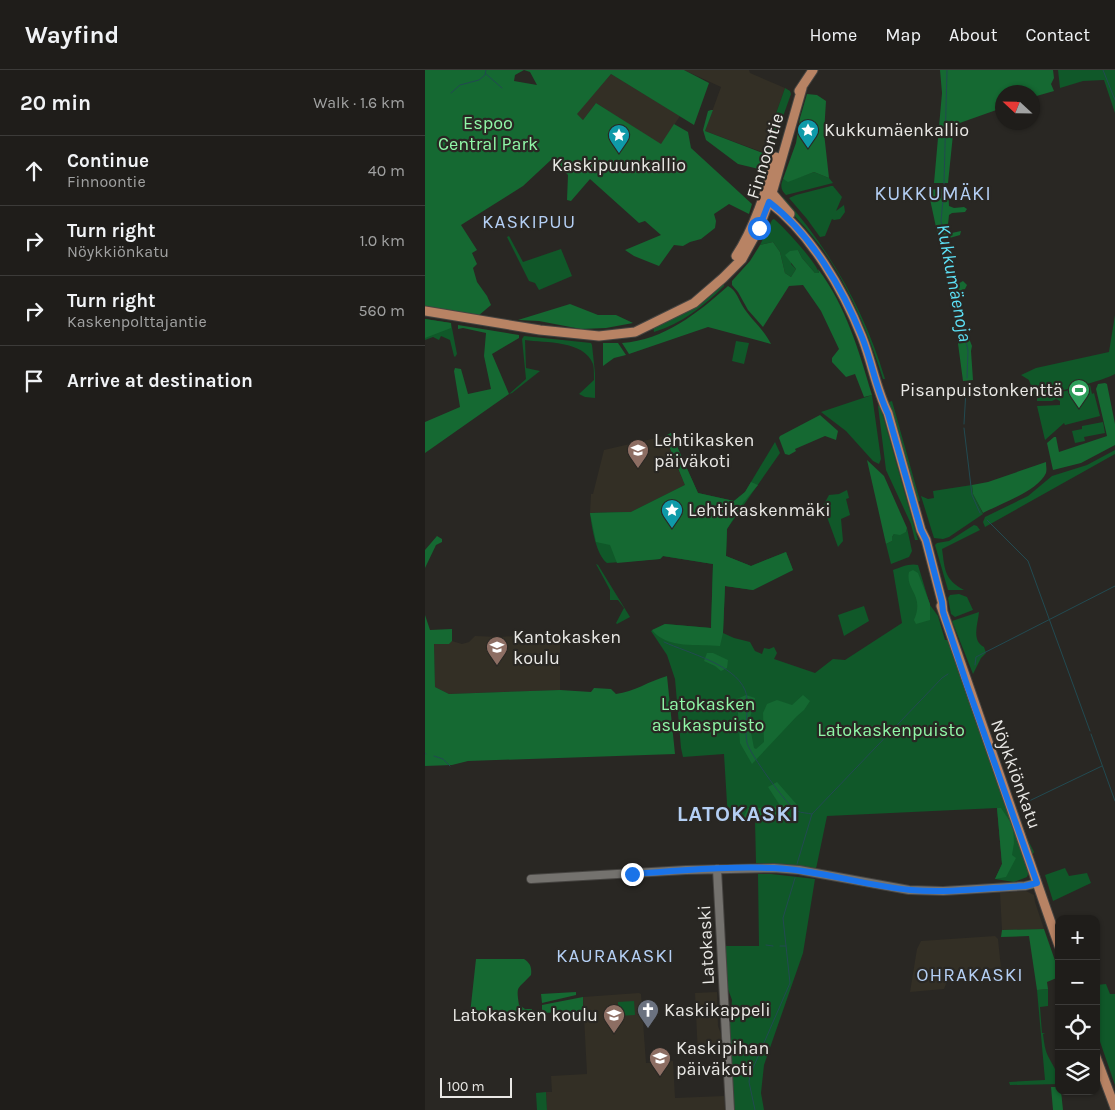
<!DOCTYPE html>
<html lang="en">
<head>
<meta charset="utf-8">
<style>
	body { margin:0; font-family:Karla,sans-serif; background:#272623; color:#f1f3f6 }
	.controls { position:absolute; right:15px; bottom:15px; display:grid; overflow:hidden; border-radius:10px; box-shadow:0 1px 4px #0004 }
	.controls button { width:45px; height:45px; display:grid; place-items:center; padding:0; border:0; border-bottom:1px solid #3c3b39; background:#1f1d1a; color:#f1f3f6; font:25px sans-serif }
	.compass { position:absolute; left:570px; top:15px; width:45px; height:45px; border-radius:50%; background:#1f1d1a; box-shadow:0 1px 4px #0004; rotate:292deg }
	.scale { position:absolute; left:15px; bottom:12px; width:72px; box-sizing:border-box; padding-left:5px; border:2px solid #e9e8e5; border-top:0; font-size:14px; line-height:18px; white-space:nowrap; color:#e9e8e5; -webkit-text-stroke:4px #292723; paint-order:stroke }
	.stop { position:absolute; width:15px; height:15px; margin:-11px; border:4px solid #1a73e8; border-radius:50%; background:#fff }
	.stop.end { background:#1a73e8; border-color:#fff; box-shadow:0 1px 5px #0008 }
	.list { margin:0; padding:0; list-style:none }
	h2 { display:flex; justify-content:space-between; align-items:center; height:65px; margin:0; padding:0 20px; font-size:21px }
	h2 small { font-size:16px; font-weight:400; color:#a1a2a2 }
	.list li { display:grid; grid-template-columns:32px 1fr auto; gap:15px; align-items:center; box-sizing:border-box; height:70px; padding:0 20px; border-top:1px solid #3c3b39 }
	.list b { display:block; font-size:19px; white-space:nowrap }
	.list p { margin:0; font-size:16px; white-space:nowrap; color:#a1a2a2 }
	.list em { font-size:16px; font-style:normal; color:#a1a2a2 }
	.icon { flex:none; width:28px; height:28px; fill:none; stroke:currentColor; stroke-width:2; stroke-linecap:round; stroke-linejoin:round }
	.map { position:relative; flex:none; width:690px; height:1040px; overflow:hidden }
	header { display:flex; align-items:center; gap:30px; box-sizing:border-box; height:70px; padding:0 25px; background:#1f1d1a; border-bottom:1px solid #3c3b39 }
	header strong { font-size:24px }
	nav { display:flex; gap:28px; margin-inline-start:auto; font-size:18px }
	main { display:flex }
	aside { flex:1; background:#1f1d1a }
	.map>svg:first-child { display:block }
	.built { fill:#332f25 }
	.green { fill:#105829 }
	.forest { fill:#156932; fill-rule:evenodd }
	.lines { fill:none; stroke-linecap:round; stroke-linejoin:round }
	.stream { stroke:#224a51; stroke-width:1 }
	.tertiary-casing { stroke:#464441; stroke-width:10 }
	.primary-casing { stroke:#464441; stroke-width:11 }
	.tertiary { stroke:#74726e; stroke-width:8 }
	.primary { stroke:#b88364; stroke-width:9 }
	.route { stroke:#1a73e8; stroke-width:6 }
	.labels { text-anchor:middle; dominant-baseline:central; stroke-width:4.5; stroke-linejoin:round; paint-order:stroke }
	.park-label { font-size:18px; fill:#90f7a7; stroke:#292723 }
	.poi-label { font-size:18px; fill:#e9e8e5; stroke:#292723; text-anchor:start }
	.street-label { font-size:18px; fill:#e9e8e5; stroke:#292723 }
	.neighbourhood-label { font-size:19px; letter-spacing:1px; fill:#b4cff4; stroke:#292723 }
	.water-label { font-size:19px; font-style:italic; fill:#5cdff4; stroke:#292723 }
	.quarter-label { font-size:20px; letter-spacing:1px; fill:#b4cff4; stroke:#292723 }
	.district-label { font-size:22px; font-weight:bold; letter-spacing:1px; fill:#b4cff4; stroke:#292723 }
</style>
</head>
<body>
<header>
<strong>Wayfind</strong>
<nav><a>Home</a><a>Map</a><a>About</a><a>Contact</a></nav>
</header>
<main>
<aside>
<h2>20 min<small>Walk · 1.6 km</small></h2>
<ul class="list">
<li><svg class="icon" aria-label="ahead" viewBox="0 0 24 24"><path d="M12 20V5M6 11l6-6 6 6"/></svg><div><b>Continue</b><p>Finnoontie</p></div><em>40 m</em></li>
<li><svg class="icon" aria-label="right" viewBox="0 0 24 24"><path d="M7 20v-9h11M14 6l5 5-5 5"/></svg><div><b>Turn right</b><p>Nöykkiönkatu</p></div><em>1.0 km</em></li>
<li><svg class="icon" aria-label="right" viewBox="0 0 24 24"><path d="M7 20v-9h11M14 6l5 5-5 5"/></svg><div><b>Turn right</b><p>Kaskenpolttajantie</p></div><em>560 m</em></li>
<li><svg class="icon" aria-label="arrive" viewBox="0 0 24 24"><path d="M6 21V4h12l-3 4 3 4H6"/></svg><div><b>Arrive at destination</b></div></li>
</ul>
</aside>
<div class="map">
<svg width="690" height="1040" viewBox="0 0 690 1040">
	<rect width="100%" height="100%" fill="#292723"/>
	<!-- built -->
	<path class="built" d="M 259,0 L 324,0 L 325,3 L 360,18 L 337,82 L 280,61 L 296,17 Z
		M 186,4 L 255,46 L 236,75 L 171,33 L 158,50 L 151,44 Z
		M 240,366 L 260,415 L 206,442 L 165,443 L 166,424 L 168,424 L 179,380 Z
		M 135,563 L 135,620 L 24,624 L 10,617 L 9,574 L 24,574 L 27,571 L 37,574 L 44,572 L 50,566 L 74,567 Z
		M 601,821 L 609,825 L 610,832 L 619,859 L 577,860 L 575,823 Z
		M 570,866 L 573,869 L 576,898 L 526,901 L 519,919 L 485,922 L 492,879 L 496,871 Z
		M 292,922 L 293,956 L 297,967 L 297,983 L 273,985 L 270,923 Z
		M 214,923 L 216,924 L 221,993 L 248,991 L 250,1028 L 299,1026 L 300,1040 L 122,1040 L 121,1022 L 127,1022 L 126,1006 L 162,1004 L 158,927 Z"/>
	<!-- green -->
	<path class="green" d="M 633,0 L 690,0 L 690,43 L 679,10 L 658,11 L 635,18 Z
		M 360,18 L 365,21 L 366,24 L 345,83 L 338,80 Z
		M 389,102 L 404,108 L 408,113 L 361,125 C 356,120 355,116 358,109 L 363,111 Z
		M 406,116 L 408,116 L 417,127 L 411,141 L 419,135 L 420,142 L 415,149 L 409,150 L 407,149 L 400,166 L 395,167 L 382,149 L 364,128 L 371,125 Z
		M 358,127 C 405,179 440,242 460,309 L 458,309 C 445,268 428,226 405,190 C 391,168 373,150 356,131 Z
		M 349,149 C 359,157 391,192 394,203 L 390,203 L 377,188 L 373,180 L 366,194 L 371,199 L 366,207 L 360,203 L 355,182 L 348,172 L 335,175 L 347,150 Z
		M 84,166 L 98,192 L 136,179 L 147,206 L 114,220 L 110,213 L 104,211 L 82,167 Z
		M 297,212 L 299,214 L 299,216 C 279,236 256,254 229,262 L 228,256 Z
		M 690,245 L 690,304 C 678,311 622,326 609,324 L 604,310 L 596,305 L 611,298 L 684,282 Z
		M 0,249 L 26,253 L 32,284 L 30,287 L 29,286 L 25,270 L 16,266 L 14,270 L 8,267 L 0,270 Z
		M 99,266 L 166,273 L 167,275 L 170,303 L 170,328 L 160,327 L 154,324 L 169,310 C 169,305 169,298 168,294 C 159,270 120,273 100,270 L 101,298 L 115,301 L 87,323 L 84,324 L 101,309 L 97,269 Z
		M 311,271 L 324,273 L 319,294 L 307,291 Z
		M 665,315 L 667,324 L 669,323 L 675,346 L 640,355 L 639,353 L 620,370 L 612,336 L 635,335 L 635,331 L 631,329 L 627,331 L 612,331 L 612,328 Z
		M 447,325 L 456,389 L 454,394 L 448,391 L 421,361 L 396,342 Z
		M 467,331 L 495,431 L 492,432 L 472,366 L 464,332 Z
		M 455,335 L 493,470 L 490,470 L 486,454 L 461,400 L 453,336 Z
		M 678,352 L 680,363 L 659,367 L 660,371 L 650,373 L 647,361 L 657,359 L 657,356 Z
		M 246,363 L 273,423 L 309,431 L 320,422 L 350,372 L 355,383 L 302,459 L 301,486 L 326,496 L 361,482 L 368,500 L 328,520 L 300,516 L 298,563 L 309,568 L 325,572 L 330,581 L 337,584 L 339,578 L 344,579 L 349,577 L 352,583 L 349,589 L 390,603 L 408,589 L 420,590 L 477,553 L 468,500 C 476,497 485,493 493,495 L 505,535 L 513,546 L 520,570 L 524,570 L 604,801 L 602,807 L 589,812 L 570,809 L 577,794 L 572,738 L 402,746 L 391,799 L 331,793 L 330,749 L 303,750 L 299,684 L 258,687 L 256,678 L 250,609 L 242,585 L 226,561 L 240,554 L 286,558 L 288,494 L 238,486 L 235,489 L 182,493 C 171,484 167,459 165,443 L 206,442 L 260,415 L 240,366 Z
		M 690,380 L 690,384 L 560,457 L 558,452 L 560,447 L 603,426 L 627,406 L 662,395 Z
		M 547,415 L 548,424 L 558,444 L 524,467 L 518,469 L 509,468 L 496,426 L 503,429 L 509,428 L 508,421 Z
		M 422,420 L 424,428 L 421,429 L 425,445 L 416,449 L 418,471 L 413,477 L 398,436 L 404,425 L 414,424 Z
		M 549,455 L 552,456 L 555,460 L 517,479 C 520,500 519,509 539,520 L 523,520 L 510,475 L 512,473 L 524,471 Z
		M 482,458 L 487,481 L 484,487 L 466,494 L 461,474 L 467,471 L 467,467 L 469,464 L 481,462 Z
		M 171,494 L 173,495 L 205,547 L 192,554 L 191,553 L 199,538 L 193,530 L 185,530 L 185,520 Z
		M 534,524 L 542,527 L 548,540 L 530,547 L 526,544 L 523,528 L 525,525 Z
		M 439,536 L 444,551 L 419,566 L 413,545 Z
		M 554,542 C 553,554 546,570 559,577 L 561,583 L 556,588 L 548,604 L 527,551 Z
		M 534,575 L 602,768 L 609,782 L 607,785 L 602,776 L 533,578 Z
		M 640,798 L 644,806 L 662,803 L 666,813 L 628,831 L 620,805 Z
		M 333,804 L 346,804 L 390,809 L 378,883 L 339,995 L 336,1023 L 339,1040 L 308,1040 L 303,954 L 305,953 L 307,930 L 303,919 L 301,919 L 298,876 L 334,876 Z
		M 681,914 L 685,924 L 690,924 L 690,1015 L 671,960 L 671,915 Z
		M 623,919 L 623,936 L 615,937 L 617,963 L 620,963 L 618,964 C 619,972 620,981 624,988 C 629,998 634,1003 634,1014 L 585,1015 L 584,1012 L 620,1010 L 612,920 Z
		M 209,931 L 210,945 L 193,946 L 193,932 Z
		M 121,1022 L 122,1040 L 112,1040 L 111,1023 Z"/>
	<!-- forest -->
	<path class="forest" d="M 0,0 L 259,0 L 284,13 L 269,55 L 186,4 L 152,44 L 158,50 L 171,33 L 236,74 L 249,54 L 263,62 L 266,78 L 327,134 L 324,144 L 304,134 L 289,144 L 291,151 L 290,158 L 276,169 L 265,172 L 258,176 L 249,175 L 234,196 L 209,186 L 200,180 L 236,165 L 220,151 L 214,153 L 165,109 L 146,131 L 142,130 L 143,105 L 127,89 L 98,116 L 36,155 L 52,180 L 47,183 L 52,194 L 48,198 L 52,212 L 62,226 L 66,235 L 53,246 L 0,237 ZM 99,0 L 105,2 L 112,15 L 89,11 L 90,5 Z
		M 515,0 L 628,0 L 629,8 L 626,14 L 629,21 L 608,27 L 608,22 L 578,22 L 577,38 L 529,55 L 523,113 L 509,113 L 517,23 Z
		M 382,24 L 392,25 L 401,31 L 399,63 L 404,108 L 389,102 L 363,112 L 358,109 L 371,73 L 375,48 Z
		M 286,40 L 288,40 L 280,61 L 343,85 L 338,100 L 313,94 L 281,70 L 278,60 L 283,41 Z
		M 523,118 L 524,136 L 529,138 L 539,137 L 542,139 L 540,142 L 527,143 L 524,145 L 522,164 L 536,161 L 535,165 L 514,171 L 503,120 Z
		M 348,172 L 355,182 L 360,203 L 366,207 L 371,199 L 360,185 L 365,181 L 373,180 L 377,188 L 390,203 L 394,203 L 393,199 C 421,236 434,281 447,325 L 439,327 L 430,304 L 421,307 L 407,292 L 407,288 L 414,279 L 396,241 L 378,215 L 364,216 L 338,257 L 323,240 L 313,222 L 307,215 L 307,211 L 325,191 L 335,175 Z
		M 527,192 L 530,201 L 531,215 L 538,211 L 542,215 L 540,219 L 536,220 L 533,226 L 541,261 L 547,276 L 546,281 L 548,310 L 538,311 L 525,214 L 520,195 Z
		M 303,216 C 311,220 313,228 317,235 C 325,249 339,259 346,274 L 283,257 L 204,284 L 197,273 C 239,270 273,243 303,216 Z
		M 145,234 L 173,245 L 191,245 L 208,253 L 181,258 L 156,259 L 114,251 L 93,250 Z
		M 0,249 L 26,253 L 26,258 L 0,268 Z
		M 33,255 L 94,265 L 94,268 L 67,284 L 84,324 L 0,383 L 0,352 L 35,337 L 29,301 L 30,298 L 36,299 L 43,324 L 66,319 L 59,286 L 61,263 L 38,258 L 33,259 Z
		M 178,273 L 193,273 L 201,285 L 189,288 L 178,296 Z
		M 680,313 L 682,314 L 690,354 L 690,375 L 656,393 L 628,400 L 622,373 L 629,367 L 631,367 L 634,382 L 682,366 L 671,319 L 673,314 Z
		M 395,345 L 413,361 L 411,370 L 400,366 L 370,379 L 371,381 L 364,385 L 360,384 L 354,368 L 355,366 Z
		M 246,363 L 273,423 L 309,431 L 320,422 L 326,412 L 333,415 L 318,433 L 302,459 L 301,486 L 326,496 L 361,482 L 368,500 L 328,520 L 300,516 L 298,563 L 295,576 C 274,574 241,579 227,560 L 240,554 L 286,558 L 288,494 L 238,486 L 235,489 L 192,493 L 185,475 L 171,472 L 165,443 L 206,442 L 260,415 L 240,366 Z
		M 442,390 L 459,406 L 482,458 L 481,462 L 475,465 L 469,464 L 467,467 L 467,471 L 461,474 Z
		M 621,392 C 621,396 622,399 621,403 C 613,421 575,434 558,443 L 548,424 L 547,415 L 563,412 Z
		M 12,466 L 17,469 L 17,472 L 11,475 L 0,498 L 0,480 Z
		M 488,500 L 493,503 L 505,534 L 505,550 L 491,554 L 489,550 C 500,525 480,520 484,502 Z
		M 0,545 L 5,560 L 27,559 L 27,571 L 24,574 L 9,574 L 10,617 L 24,624 L 135,620 L 166,622 L 169,618 L 186,619 L 191,624 C 209,622 224,611 242,606 L 250,684 L 43,691 L 27,695 L 0,696 Z
		M 282,583 L 288,583 L 303,590 L 302,598 L 296,601 L 290,596 L 279,591 Z
		M 321,625 L 330,628 L 324,652 L 329,678 L 331,679 L 339,672 L 338,643 L 342,634 L 352,630 L 367,635 L 378,625 L 385,631 L 379,640 L 372,646 L 327,694 L 315,673 L 312,629 Z
		M 352,712 L 373,736 C 356,748 338,747 318,748 L 323,738 L 356,737 L 343,717 Z
		M 572,738 L 576,738 L 588,756 L 589,773 L 587,785 L 591,788 L 581,807 L 570,809 L 577,794 Z
		M 619,859 L 634,902 L 634,907 L 622,912 L 623,919 L 612,920 L 604,866 L 576,867 L 577,860 Z
		M 51,889 L 99,889 C 105,893 107,897 106,905 C 92,920 91,915 94,935 L 100,939 L 107,939 L 107,942 L 45,944 Z
		M 151,922 L 151,925 L 117,933 L 116,924 Z
		M 158,927 L 158,941 L 117,943 L 117,935 Z
		M 626,1017 L 632,1017 L 634,1021 L 636,1021 L 638,1040 L 628,1040 Z"/>
	<g class="lines">
		<!-- stream -->
		<path class="stream" d="M 678,0 L 690,30
			M 61,4 L 77,18
			M 26,23 L 35,15 L 54,10 L 60,5 L 61,0
			M 519,114 L 522,0
			M 519,119 L 516,151 L 543,281 L 542,308
			M 539,354 L 541,320
			M 539,358 L 547,425 L 555,443
			M 562,450 L 603,491 L 665,661
			M 239,572 C 263,583 309,594 320,620 C 325,630 319,659 322,673 C 325,684 363,737 372,741 C 376,743 383,743 387,744
			M 550,595 L 551,587 L 690,516
			M 666,664 L 690,731
			M 0,683 L 1,684
			M 9,686 L 18,689 L 25,696
			M 602,732 L 677,696
			M 372,794 L 387,744 L 517,608 L 523,604
			M 341,875 L 348,876
			M 355,876 L 361,876
			M 330,1040 L 324,1012 L 325,1005 L 365,913 L 358,848 L 370,808"/>
		<!-- tertiary casing -->
		<g class="tertiary-casing">
			<path id="tertiary" d="M 292,799 L 305,1040
				M 106,809 L 261,800 L 349,798 L 374,800 L 484,820 L 518,821 L 600,816 L 612,813"/>
		</g>
		<!-- primary casing -->
		<g class="primary-casing">
			<path id="primary" d="M 374,21 L 388,0
				M 347,123 L 365,144
				M 344,132 C 386,164 418,219 437,267 C 447,292 451,319 463,343 L 496,460 L 501,470 L 517,532 L 518,542
				M 311,186 C 330,157 341,120 351,87
				M 0,241 L 115,260 L 174,266 L 210,262 L 269,233 L 298,208 L 317,189 L 334,158 L 347,123 L 377,18
				M 516,536 L 634,876
				M 671,987 L 690,1038"/>
		</g>
		<!-- tertiary -->
		<use href="#tertiary" class="tertiary"/>
		<!-- primary -->
		<use href="#primary" class="primary"/>
	</g>
	<g class="lines">
		<!-- route -->
		<path class="route" d="M 207,804 C 254,801 301,796 348,798 C 395,800 440,816 486,820 C 524,823 562,818 600,816 L 612,813 L 542,615 L 518,542 L 517,532 L 501,470 L 496,460 L 463,344 C 451,319 447,292 437,267 C 418,219 386,164 344,132 L 334,158"/>
	</g>
	<!-- icons -->
	<defs>
		<g id="sight-pin" transform="scale(1.125)"><path d="M0 17L-7.5 6A9.5 9.5 0 1 1 7.5 6Z" fill="#0f9aa8" stroke="#292723"/><path d="M0-6L1.8-2.2L6-1.7L2.9 1.2L3.7 5.4L0 3.3L-3.7 5.4L-2.9 1.2L-6-1.7L-1.8-2.2Z" fill="#fff"/></g>
		<g id="stadium-pin" transform="scale(1.125)"><path d="M0 17L-7.5 6A9.5 9.5 0 1 1 7.5 6Z" fill="#2e9e5b" stroke="#292723"/><path d="M0-5a6.5 5 0 1 0 0 10a6.5 5 0 1 0 0-10ZM-3.5-1.8h7v3.6h-7Z" fill="#fff"/></g>
		<g id="school-pin" transform="scale(1.125)"><path d="M0 17L-7.5 6A9.5 9.5 0 1 1 7.5 6Z" fill="#8d6e63" stroke="#292723"/><path d="M0-5L7-2L0 1L-7-2ZM-4 1L0 2.5L4 1V4Q0 6-4 4Z" fill="#fff"/></g>
		<g id="church-pin" transform="scale(1.125)"><path d="M0 17L-7.5 6A9.5 9.5 0 1 1 7.5 6Z" fill="#6b7280" stroke="#292723"/><path d="M-1.2-6h2.4v3.5h3.3v2.4h-3.3V6h-2.4V-.1h-3.3v-2.4h3.3Z" fill="#fff"/></g>
	</defs>
	<g fill-rule="evenodd">
		<use href="#sight-pin" x="383" y="60"/>
		<use href="#sight-pin" x="194" y="65"/>
		<use href="#stadium-pin" x="654" y="320"/>
		<use href="#school-pin" x="213" y="380"/>
		<use href="#sight-pin" x="247" y="440"/>
		<use href="#school-pin" x="72" y="577"/>
		<use href="#church-pin" x="223" y="940"/>
		<use href="#school-pin" x="189" y="945"/>
		<use href="#school-pin" x="235" y="988"/>
	</g>
	<g class="labels">
		<!-- park labels -->
		<g class="park-label">
			<text x="63" y="53">Espoo<tspan x="63" dy="21">Central Park</tspan></text>
			<text x="283" y="634">Latokasken<tspan x="283" dy="21">asukaspuisto</tspan></text>
			<text x="466" y="660">Latokaskenpuisto</text>
		</g>
		<!-- poi labels -->
		<g class="poi-label">
			<text x="399" y="60">Kukkumäenkallio</text>
			<text x="194" y="95" text-anchor="middle">Kaskipuunkallio</text>
			<text x="638" y="320" text-anchor="end">Pisanpuistonkenttä</text>
			<text x="229" y="370">Lehtikasken<tspan x="229" dy="21">päiväkoti</tspan></text>
			<text x="263" y="440">Lehtikaskenmäki</text>
			<text x="88" y="567">Kantokasken<tspan x="88" dy="21">koulu</tspan></text>
			<text x="239" y="940">Kaskikappeli</text>
			<text x="173" y="945" text-anchor="end">Latokasken koulu</text>
			<text x="251" y="978">Kaskipihan<tspan x="251" dy="21">päiväkoti</tspan></text>
		</g>
		<!-- street labels -->
		<g class="street-label">
			<text transform="translate(340 86) rotate(-73)">Finnoontie</text>
			<text transform="translate(591 704) rotate(70)">Nöykkiönkatu</text>
			<text transform="translate(281 875) rotate(-93)">Latokaski</text>
		</g>
		<!-- neighbourhood labels -->
		<g class="neighbourhood-label">
			<text x="104" y="152">KASKIPUU</text>
			<text x="190" y="886">KAURAKASKI</text>
			<text x="545" y="905">OHRAKASKI</text>
		</g>
		<!-- water labels -->
		<g class="water-label">
			<text transform="translate(529 213) rotate(79)">Kukkumäenoja</text>
		</g>
		<!-- quarter labels -->
		<g class="quarter-label">
			<text x="508" y="123">KUKKUMÄKI</text>
		</g>
		<!-- district labels -->
		<g class="district-label">
			<text x="313" y="744">LATOKASKI</text>
		</g>
	</g>
</svg>
<div class="controls">
<button>+</button>
<button>−</button>
<button><svg class="icon" aria-label="locate" viewBox="0 0 24 24"><circle cx="12" cy="12" r="6"/><path d="M12 2v4M12 18v4M2 12h4M18 12h4"/></svg></button>
<button><svg class="icon" aria-label="layers" viewBox="0 0 24 24"><path d="M12 4l9 5-9 5-9-5zM3 14l9 5 9-5"/></svg></button>
</div>
<svg class="compass" viewBox="-18 -18 36 36"><path d="M0-13l5 13h-10z" fill="#e53935"/><path d="M0 13l5-13h-10z" fill="#a1a2a2"/></svg>
<div class="scale">100 m</div>
<div class="stop" style="left:334px;top:158px"></div>
<div class="stop end" style="left:207px;top:804px"></div>
</div>
</main>
</body>
</html>
